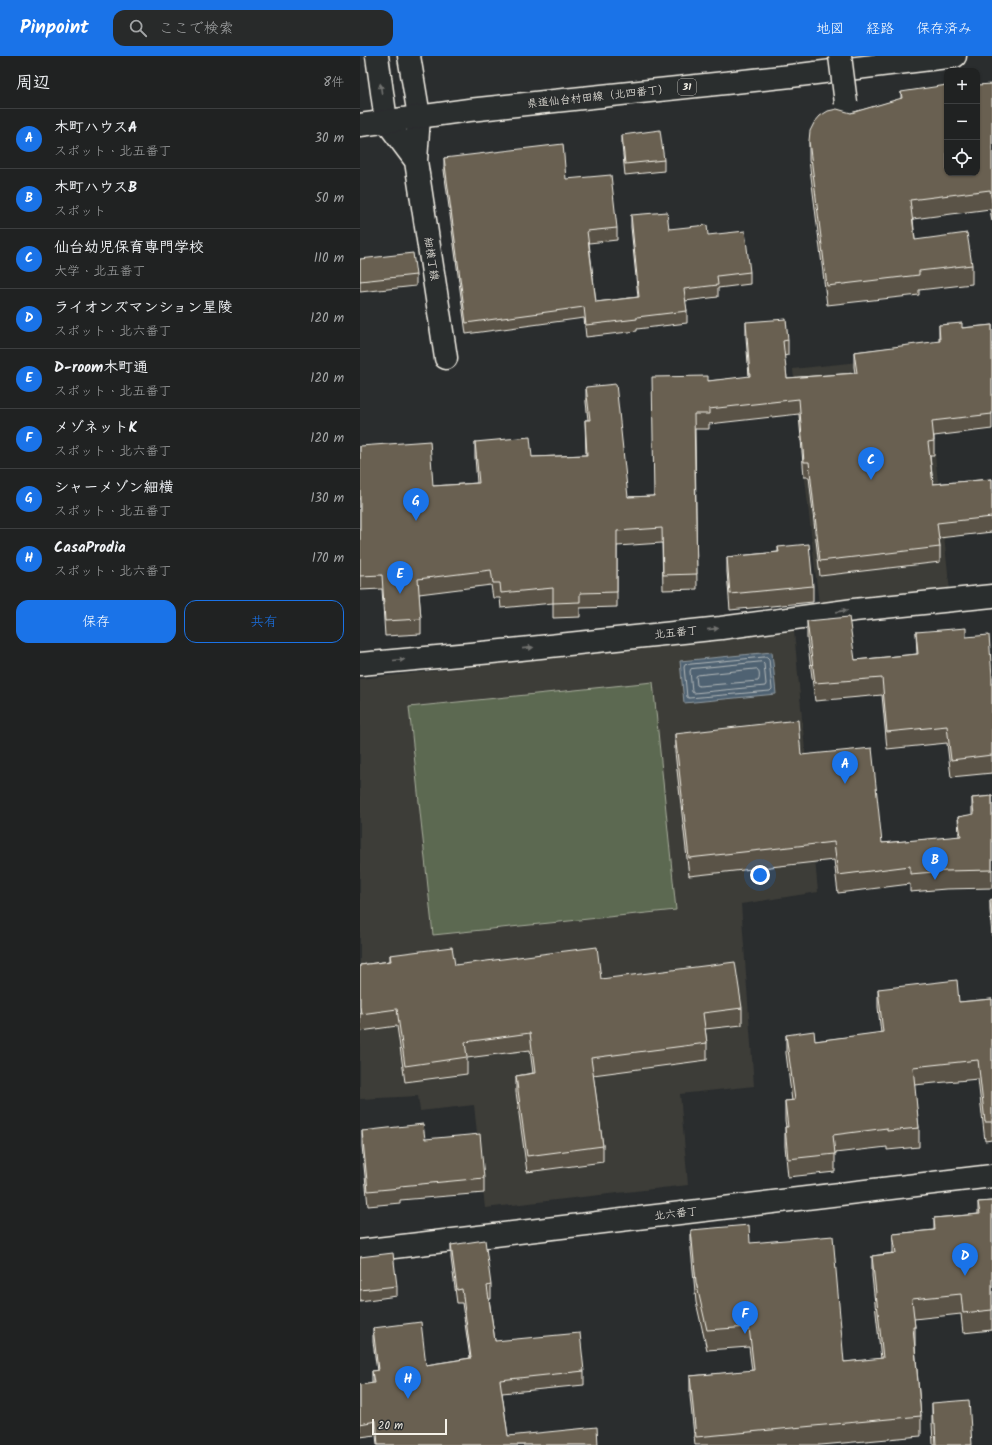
<!DOCTYPE html>
<html lang="ja">
<head>
<meta charset="utf-8">
<style>
	body { margin:0; font-family:Kalam,"Klee One",sans-serif; background:#282a2a; color:#f1f3f6 }
	.controls { position:absolute; right:12px; top:12px; display:grid; overflow:hidden; border-radius:8px; box-shadow:0 1px 3px #0004 }
	.controls button { width:36px; height:36px; display:grid; place-items:center; padding:0; border:0; border-bottom:1px solid #3d3f40; background:#202222; color:#f1f3f6; font:20px sans-serif }
	.scale { position:absolute; left:12px; bottom:10px; width:75px; box-sizing:border-box; padding-left:4px; border:2px solid #f4f1e8; border-top:0; font-size:11px; line-height:14px; white-space:nowrap; color:#f4f1e8; -webkit-text-stroke:3px #2a2d2e; paint-order:stroke }
	.you { position:absolute; left:400px; top:819px; width:14px; height:14px; margin:-10px; border:3px solid #fff; border-radius:50%; background:#1a73e8; box-shadow:0 0 0 6px #1a73e833 }
	.badge { display:grid; place-items:center; width:26px; height:26px; border-radius:50%; background:#1a73e8; color:#fff; font-size:13px; font-weight:700 }
	.pin { position:absolute; translate:-50% -33px; filter:drop-shadow(0 1px 2px #0008) }
	.pin::after { content:''; position:absolute; top:21px; width:14px; height:12px; background:inherit; clip-path:polygon(0 0,100% 0,50% 100%) }
	.list { margin:0; padding:0; list-style:none }
	h2 { display:flex; justify-content:space-between; align-items:center; height:52px; margin:0; padding:0 16px; font-size:17px }
	h2 small { font-size:13px; font-weight:400; color:#a2a4a5 }
	.list li { display:grid; grid-template-columns:26px 1fr auto; gap:12px; align-items:center; box-sizing:border-box; height:60px; padding:0 16px; border-top:1px solid #3d3f40 }
	.list b { display:block; font-size:15px; white-space:nowrap }
	.list p { margin:0; font-size:13px; white-space:nowrap; color:#a2a4a5 }
	.list em { font-size:13px; font-style:normal; color:#a2a4a5 }
	.actions { display:flex; gap:8px; padding:12px 16px }
	.actions a { flex:1; padding:9px 0; border:1px solid #1a73e8; border-radius:12px; text-align:center; font-size:14px; color:#1a73e8 }
	.actions .main { background:#1a73e8; color:#fff }
	.icon { flex:none; width:22px; height:22px; fill:none; stroke:currentColor; stroke-width:2; stroke-linecap:round; stroke-linejoin:round }
	.map { position:relative; flex:none; width:632px; height:1389px; overflow:hidden }
	header { display:flex; align-items:center; gap:24px; box-sizing:border-box; height:56px; padding:0 20px; background:#1a73e8; color:#fff }
	header strong { font-size:19px }
	nav { display:flex; gap:22px; margin-inline-start:auto; font-size:14px }
	.search { width:280px; height:36px; background:#282a2a; display:flex; align-items:center; gap:10px; box-sizing:border-box; padding:0 14px; border-radius:12px; color:#a2a4a5; font-size:15px }
	main { display:flex }
	aside { flex:1; background:#202222 }
	.map>svg:first-child { display:block }
	.built { fill:#3d3d38 }
	.green { fill:#5b6951; stroke:#a8ad9c }
	.water { fill:#4f6272; stroke:#919ba1 }
	.lines { fill:none; stroke-linecap:round; stroke-linejoin:round }
	.shore { stroke:#b2b8b9; stroke-width:1 }
	.street-casing { stroke:#f4f1e8; stroke-width:25 }
	.secondary-casing { stroke:#f4f1e8; stroke-width:25 }
	.primary-casing { stroke:#f4f1e8; stroke-width:25 }
	.street { stroke:#2a2d2e; stroke-width:22 }
	.secondary { stroke:#2a2d2e; stroke-width:22 }
	.primary { stroke:#2a2d2e; stroke-width:22 }
	.street-bridge-casing { stroke:#f4f1e8; stroke-width:25; stroke-linecap:butt }
	.street-bridge { stroke:#2a2d2e; stroke-width:22 }
	.wall { fill:#5a5346; stroke:#f4f1e8 }
	.building { fill:#696151; stroke:#f4f1e8 }
	.oneway { fill:#71726f }
	.labels { text-anchor:middle; dominant-baseline:central; stroke-width:3.5; stroke-linejoin:round; paint-order:stroke }
	.shield { fill:#2a2d2e; stroke:#b7b6b0; stroke-width:1 }
	.shield-label { font-size:10px; font-weight:bold; fill:#f4f1e8 }
	.street-label { font-size:11px; fill:#f4f1e8; stroke:#2a2d2e }
</style>
</head>
<body>
<header>
<strong>Pinpoint</strong>
<div class="search"><svg class="icon" aria-label="search" viewBox="0 0 24 24"><circle cx="10" cy="10" r="6"/><path d="M15 15l6 6"/></svg>ここで検索</div>
<nav><a>地図</a><a>経路</a><a>保存済み</a></nav>
</header>
<main>
<aside>
<h2>周辺<small>8件</small></h2>
<ul class="list">
<li><span class="badge">A</span><div><b>木町ハウスA</b><p>スポット · 北五番丁</p></div><em>30 m</em></li>
<li><span class="badge">B</span><div><b>木町ハウスB</b><p>スポット</p></div><em>50 m</em></li>
<li><span class="badge">C</span><div><b>仙台幼児保育専門学校</b><p>大学 · 北五番丁</p></div><em>110 m</em></li>
<li><span class="badge">D</span><div><b>ライオンズマンション星陵</b><p>スポット · 北六番丁</p></div><em>120 m</em></li>
<li><span class="badge">E</span><div><b>D-room木町通</b><p>スポット · 北五番丁</p></div><em>120 m</em></li>
<li><span class="badge">F</span><div><b>メゾネットK</b><p>スポット · 北六番丁</p></div><em>120 m</em></li>
<li><span class="badge">G</span><div><b>シャーメゾン細横</b><p>スポット · 北五番丁</p></div><em>130 m</em></li>
<li><span class="badge">H</span><div><b>CasaProdia</b><p>スポット · 北六番丁</p></div><em>170 m</em></li>
</ul>
<div class="actions"><a class="main">保存</a><a>共有</a></div>
</aside>
<div class="map">
<svg width="632" height="1389" viewBox="0 0 632 1389">
	<rect width="100%" height="100%" fill="#2a2d2e"/>
	<filter id="ink" filterUnits="userSpaceOnUse"><feTurbulence type="fractalNoise" baseFrequency=".025" numOctaves="2"/><feDisplacementMap in="SourceGraphic" scale="8" xChannelSelector="R" yChannelSelector="G"/><feConvolveMatrix kernelMatrix="1 2 1 2 8 2 1 2 1" color-interpolation-filters="sRGB"/></filter>
	<g filter="url(#ink)">
		<!-- built -->
		<path class="built" d="M 564,299 L 590,535 L 459,549 L 433,313 Z
			M 434,575 L 458,836 L 381,848 L 394,1030 L 320,1038 L 328,1129 L 125,1152 L 114,1049 L 60,1055 L 58,1040 L 0,1043 L 0,623 Z"/>
		<!-- green -->
		<path class="green" d="M 293,626 L 316,854 L 73,879 L 49,651 Z"/>
		<!-- water -->
		<path class="water" d="M 412,596 L 416,638 L 324,647 L 320,605 Z"/>
		<g class="lines">
			<!-- shore -->
			<path class="shore" d="M 407,601 L 409,603 L 412,633 L 410,635 L 329,642 L 327,641 L 324,611 L 325,609 Z
				M 402,606 L 404,608 L 406,628 L 405,630 L 334,637 L 332,636 L 330,615 L 331,613 Z
				M 397,613 C 400,615 400,623 398,625 L 339,630 L 337,629 L 336,620 L 338,619 Z"/>
			<!-- street casing -->
			<g class="street-casing">
				<path id="street" d="M 59,60 L 56,105 L 86,302
					M 26,65 L 56,105
					M 0,608 L 132,596 L 361,572 L 494,554 L 632,540"/>
			</g>
			<!-- secondary casing -->
			<g class="secondary-casing">
				<path id="secondary" d="M 17,0 L 26,65
					M 49,0 L 59,60
					M 0,1195 L 632,1120"/>
			</g>
			<!-- primary casing -->
			<g class="primary-casing">
				<path id="primary" d="M 0,69 L 109,54 L 431,20 L 595,0"/>
			</g>
			<!-- street -->
			<use href="#street" class="street"/>
			<!-- secondary -->
			<use href="#secondary" class="secondary"/>
			<!-- primary -->
			<use href="#primary" class="primary"/>
			<!-- street-bridge casing -->
			<g class="street-bridge-casing">
				<path id="street-bridge" d="M 480,0 L 486,47"/>
			</g>
			<!-- street-bridge -->
			<use href="#street-bridge" class="street-bridge"/>
		</g>
		<!-- wall -->
		<path class="wall" d="M 632,28 L 632,165 L 630,153 L 553,163 L 555,184 L 612,209 L 612,228 L 559,234 L 559,239 L 467,249 L 449,104 L 449,85 L 491,57 L 541,43 L 541,36 L 587,117 Z
			M 262,79 L 304,104 L 304,115 L 265,119 L 262,89 Z
			M 84,102 L 206,123 L 257,172 L 257,184 L 229,187 L 236,246 L 278,241 L 271,171 L 271,159 L 309,173 L 348,179 L 390,216 L 390,228 L 358,232 L 358,241 L 325,245 L 327,255 L 327,267 L 277,273 L 277,275 L 226,281 L 224,262 L 106,278 L 84,114 Z
			M 0,203 L 56,219 L 56,230 L 0,236 Z
			M 386,266 L 428,284 L 428,299 L 424,300 L 427,322 L 495,317 L 494,311 L 494,296 L 579,286 L 579,269 L 602,272 L 632,269 L 632,373 L 574,380 L 574,400 L 570,400 L 573,428 L 632,423 L 632,476 L 579,482 L 580,491 L 580,506 L 460,520 L 449,421 L 444,421 L 439,358 L 349,368 L 349,373 L 335,373 L 337,533 L 303,534 L 302,487 L 257,490 L 257,551 L 220,552 L 220,561 L 193,562 L 193,547 L 141,552 L 140,542 L 133,542 L 131,529 L 59,538 L 61,563 L 61,578 L 25,580 L 22,533 L 0,534 L 0,390 L 73,430 L 117,427 L 115,401 L 115,386 L 172,401 L 226,399 L 225,364 L 228,364 L 226,346 L 226,331 L 268,441 L 293,440 L 348,325 L 389,321 L 386,281 Z
			M 418,491 L 453,530 L 453,546 L 370,554 L 367,516 L 367,501 L 418,496 Z
			M 447,565 L 495,604 L 557,598 L 556,576 L 606,581 L 632,621 L 632,717 L 591,721 L 587,687 L 527,693 L 522,639 L 455,645 L 447,582 Z
			M 315,678 L 441,699 L 522,787 L 599,781 L 598,761 L 612,759 L 612,742 L 632,740 L 632,832 L 586,833 L 550,836 L 550,828 L 478,837 L 474,804 L 329,820 L 315,696 Z
			M 632,843 L 632,880 L 630,854 L 630,844 Z
			M 30,899 L 95,909 L 241,923 L 382,952 L 382,969 L 345,973 L 347,987 L 347,1004 L 233,1019 L 243,1090 L 243,1106 L 167,1116 L 156,1036 L 156,1020 L 173,1017 L 170,994 L 107,1002 L 107,1018 L 45,1026 L 37,970 L 1,975 L 0,967 L 0,909 L 30,905 Z
			M 518,933 L 599,946 L 632,943 L 632,1084 L 625,1085 L 618,1023 L 554,1029 L 559,1072 L 559,1091 L 527,1094 L 527,1091 L 475,1097 L 475,1116 L 428,1121 L 425,1090 L 425,1071 L 426,1071 L 425,1064 L 425,1045 L 432,1045 L 426,997 L 426,979 L 455,985 L 521,977 L 518,951 Z
			M 2,1075 L 65,1083 L 124,1122 L 124,1137 L 40,1144 L 40,1147 L 8,1150 L 2,1090 Z
			M 632,1145 L 632,1274 L 603,1277 L 601,1258 L 554,1263 L 555,1271 L 555,1290 L 561,1360 L 561,1380 L 461,1389 L 335,1389 L 330,1340 L 330,1320 L 392,1315 L 389,1291 L 347,1294 L 336,1246 L 331,1193 L 331,1174 L 390,1187 L 484,1306 L 521,1303 L 512,1220 L 512,1200 L 533,1197 L 533,1178 L 574,1174 L 574,1162 L 618,1158 L 618,1146 Z
			M 91,1189 L 131,1229 L 131,1243 L 129,1243 L 135,1285 L 224,1315 L 224,1329 L 142,1337 L 148,1380 L 238,1389 L 17,1389 L 16,1379 L 0,1381 L 0,1329 L 12,1328 L 12,1315 L 17,1315 L 13,1286 L 13,1272 L 66,1309 L 110,1302 L 102,1247 L 97,1247 L 91,1202 Z
			M 0,1201 L 37,1230 L 37,1240 L 0,1245 Z
			M 572,1347 L 612,1389 L 575,1389 L 575,1388 L 573,1388 L 572,1367 Z"/>
		<!-- building -->
		<path class="building" d="M 632,28 L 632,146 L 630,134 L 550,144 L 555,184 L 607,177 L 612,209 L 559,215 L 559,219 L 467,230 L 449,85 L 450,75 L 454,67 L 460,60 L 468,55 L 477,53 L 491,57 L 542,42 L 541,36 L 587,29 L 587,117 L 617,117 L 617,29 Z
			M 300,74 L 304,104 L 265,108 L 262,79 Z
			M 203,88 L 206,123 L 251,119 L 257,172 L 227,175 L 236,246 L 279,241 L 271,159 L 307,156 L 309,173 L 347,169 L 348,179 L 385,175 L 390,216 L 357,220 L 358,229 L 324,233 L 327,255 L 277,261 L 277,263 L 226,269 L 224,251 L 106,267 L 84,102 Z
			M 53,197 L 56,219 L 0,225 L 0,203 Z
			M 426,263 L 428,284 L 423,285 L 427,322 L 497,317 L 494,296 L 580,285 L 579,269 L 602,267 L 602,272 L 632,269 L 632,358 L 572,365 L 574,385 L 568,386 L 573,428 L 632,423 L 632,461 L 577,467 L 580,491 L 460,505 L 449,406 L 444,406 L 439,343 L 349,353 L 349,358 L 334,358 L 337,518 L 303,519 L 302,472 L 257,475 L 257,536 L 220,537 L 220,546 L 193,547 L 193,532 L 141,537 L 140,527 L 133,527 L 131,514 L 58,523 L 61,563 L 25,565 L 22,519 L 0,520 L 0,390 L 70,385 L 73,430 L 119,427 L 115,386 L 170,381 L 172,401 L 227,399 L 225,364 L 230,364 L 226,331 L 256,328 L 268,441 L 294,440 L 292,321 L 348,320 L 348,325 L 390,320 L 386,266 Z
			M 449,488 L 453,530 L 370,538 L 367,501 L 419,496 L 418,491 Z
			M 489,561 L 495,604 L 558,598 L 556,576 L 606,572 L 606,581 L 629,579 L 632,621 L 632,699 L 591,704 L 587,670 L 527,676 L 522,622 L 455,627 L 447,565 Z
			M 438,664 L 441,699 L 512,692 L 522,787 L 601,780 L 598,761 L 614,758 L 612,742 L 632,740 L 632,814 L 586,815 L 550,818 L 550,810 L 478,819 L 474,786 L 329,802 L 315,678 Z
			M 632,843 L 632,870 L 630,844 Z
			M 92,891 L 95,909 L 237,891 L 241,923 L 375,906 L 382,952 L 343,957 L 347,987 L 231,1002 L 243,1090 L 167,1100 L 156,1020 L 175,1017 L 170,977 L 105,986 L 107,1001 L 45,1010 L 37,953 L 1,958 L 0,950 L 0,909 L 31,905 L 30,899 Z
			M 597,924 L 599,946 L 632,943 L 632,1066 L 625,1066 L 618,1004 L 553,1011 L 559,1072 L 527,1075 L 527,1072 L 473,1079 L 475,1098 L 428,1103 L 425,1071 L 428,1071 L 425,1045 L 435,1044 L 426,979 L 454,975 L 455,985 L 523,976 L 518,933 Z
			M 63,1068 L 65,1083 L 120,1078 L 124,1122 L 40,1130 L 40,1132 L 8,1135 L 2,1075 Z
			M 632,1145 L 632,1254 L 603,1257 L 601,1238 L 552,1243 L 555,1271 L 553,1271 L 561,1360 L 336,1381 L 330,1320 L 394,1314 L 389,1271 L 347,1274 L 336,1226 L 331,1174 L 389,1169 L 390,1187 L 473,1180 L 484,1306 L 523,1302 L 512,1200 L 536,1197 L 533,1178 L 575,1174 L 574,1162 L 620,1158 L 618,1146 Z
			M 125,1184 L 131,1229 L 127,1230 L 135,1285 L 220,1277 L 224,1315 L 140,1324 L 148,1380 L 237,1371 L 238,1389 L 18,1389 L 16,1365 L 0,1368 L 0,1329 L 14,1327 L 12,1315 L 18,1314 L 13,1272 L 61,1266 L 66,1309 L 111,1302 L 102,1233 L 97,1234 L 91,1189 Z
			M 33,1197 L 37,1230 L 0,1234 L 0,1201 Z
			M 609,1344 L 612,1389 L 576,1389 L 575,1368 L 573,1368 L 572,1347 Z"/>
		<!-- one-way arrows -->
		<defs><path id="oneway-solid" d="M-6-.8H1V-3.2L6.5 0L1 3.2V.8H-6Z"/></defs>
		<g class="oneway">
			<use href="#oneway-solid" transform="translate(21 33) rotate(-98)"/>
			<use href="#oneway-solid" transform="translate(482 555) rotate(-8)"/>
			<use href="#oneway-solid" transform="translate(353 573) rotate(-6)"/>
			<use href="#oneway-solid" transform="translate(168 592) rotate(-6)"/>
			<use href="#oneway-solid" transform="translate(39 604) rotate(-5)"/>
		</g>
	</g>
	<g class="labels">
		<!-- shield labels -->
		<rect class="shield" x="318" y="23" width="18" height="16" rx="3"/>
		<g class="shield-label">
			<text x="327" y="31">31</text>
		</g>
		<!-- street labels -->
		<g class="street-label">
			<text transform="translate(238 41) rotate(-6)">県道仙台村田線（北四番丁）</text>
			<text transform="translate(71 203) rotate(81)">細横丁線</text>
			<text transform="translate(316 577) rotate(-6)">北五番丁</text>
			<text transform="translate(316 1158) rotate(-7)">北六番丁</text>
		</g>
	</g>
</svg>
<div class="controls">
<button>+</button>
<button>−</button>
<button><svg class="icon" aria-label="locate" viewBox="0 0 24 24"><circle cx="12" cy="12" r="6"/><path d="M12 2v4M12 18v4M2 12h4M18 12h4"/></svg></button>
</div>
<div class="scale">20 m</div>
<div class="you"></div>
<div class="pin badge" style="left:485px;top:728px">A</div>
<div class="pin badge" style="left:575px;top:824px">B</div>
<div class="pin badge" style="left:511px;top:424px">C</div>
<div class="pin badge" style="left:605px;top:1220px">D</div>
<div class="pin badge" style="left:40px;top:538px">E</div>
<div class="pin badge" style="left:385px;top:1278px">F</div>
<div class="pin badge" style="left:56px;top:465px">G</div>
<div class="pin badge" style="left:48px;top:1343px">H</div>
</div>
</main>
</body>
</html>
